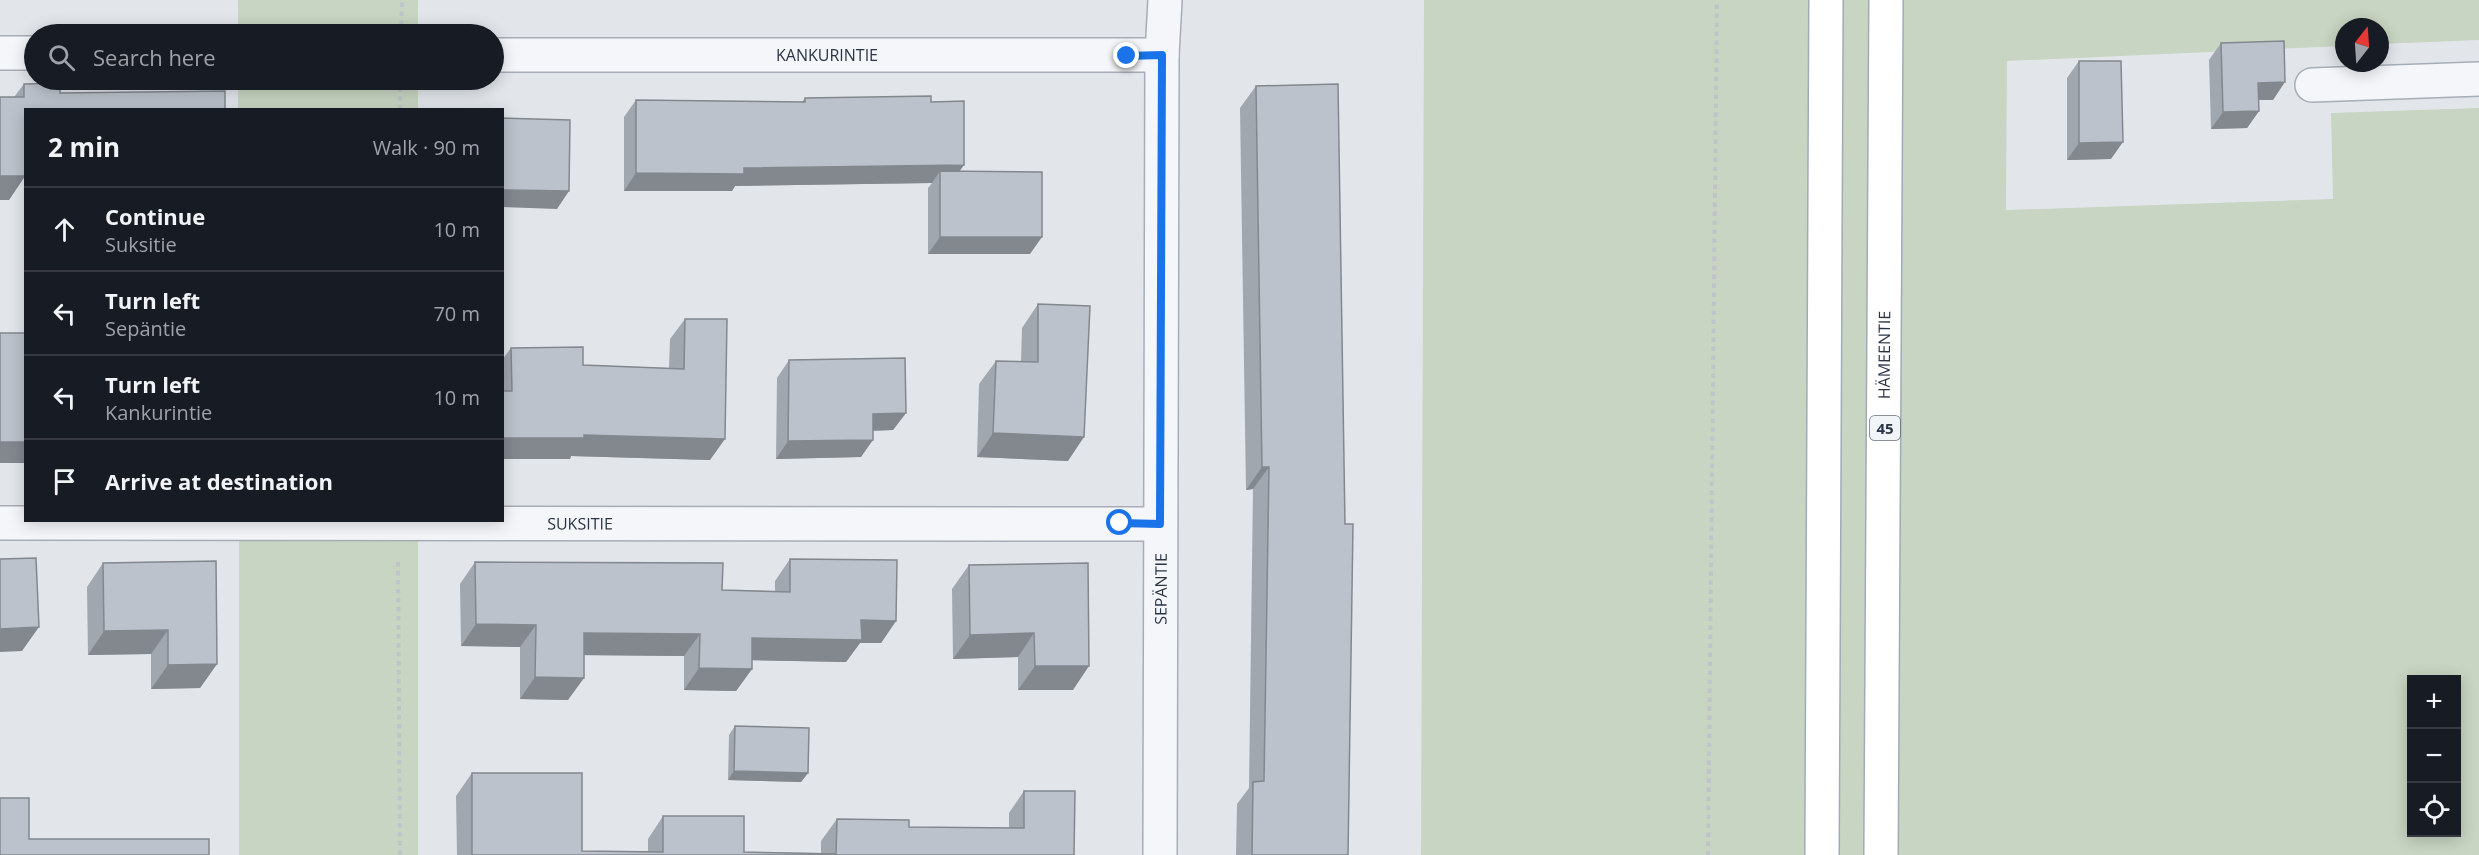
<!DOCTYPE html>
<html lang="en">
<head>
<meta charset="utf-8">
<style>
	body { margin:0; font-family:"Open Sans",sans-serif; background:#242831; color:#f1f3f6 }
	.controls { position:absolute; right:18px; bottom:18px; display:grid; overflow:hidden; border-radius:0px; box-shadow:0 3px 15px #0003 }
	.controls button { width:54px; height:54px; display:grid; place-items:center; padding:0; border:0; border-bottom:2px solid #363941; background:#171b24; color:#f1f3f6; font:30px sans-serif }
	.compass { position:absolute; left:2335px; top:18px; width:54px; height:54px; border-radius:50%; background:#171b24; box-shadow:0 3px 15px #0003; rotate:17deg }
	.stop { position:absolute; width:18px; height:18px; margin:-14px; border:4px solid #1a73e8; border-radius:50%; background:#fff }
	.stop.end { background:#1a73e8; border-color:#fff; box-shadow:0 2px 6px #0008 }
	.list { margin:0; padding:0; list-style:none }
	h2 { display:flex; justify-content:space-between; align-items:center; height:78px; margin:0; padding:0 24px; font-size:26px }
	h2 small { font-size:20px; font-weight:400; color:#9ea1a6 }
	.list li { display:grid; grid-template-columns:39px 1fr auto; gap:18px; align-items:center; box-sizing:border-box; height:84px; padding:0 24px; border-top:2px solid #363941 }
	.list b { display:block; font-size:22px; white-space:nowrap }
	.list p { margin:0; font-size:20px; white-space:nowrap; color:#9ea1a6 }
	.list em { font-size:20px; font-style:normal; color:#9ea1a6 }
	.icon { flex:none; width:33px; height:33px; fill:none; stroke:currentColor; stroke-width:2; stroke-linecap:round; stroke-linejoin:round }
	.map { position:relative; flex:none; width:2479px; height:855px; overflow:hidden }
	.search { position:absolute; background:#171b24; box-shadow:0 3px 15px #0003; left:24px; top:24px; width:480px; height:66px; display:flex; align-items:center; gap:15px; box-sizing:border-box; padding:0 21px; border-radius:33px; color:#9ea1a6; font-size:22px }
	.panel { position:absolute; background:#171b24; box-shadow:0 3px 15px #0003; left:24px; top:108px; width:480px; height:414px; border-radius:0px }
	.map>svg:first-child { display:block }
	.green { fill:#c8d5c2; fill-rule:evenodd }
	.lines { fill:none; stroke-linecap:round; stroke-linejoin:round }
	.minor-casing { stroke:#a7adb6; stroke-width:36 }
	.major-casing { stroke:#a0abb8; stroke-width:36 }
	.path { stroke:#c0c4ca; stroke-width:4; stroke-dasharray:4.5 4.5; stroke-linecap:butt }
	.minor { stroke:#f5f6f9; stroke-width:33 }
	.major { stroke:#fff; stroke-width:33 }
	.wall { fill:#a1a7af }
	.shaded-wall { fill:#83888e }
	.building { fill:#bbc2cb; stroke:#83888e; stroke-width:1.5 }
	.route { stroke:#1a73e8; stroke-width:8 }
	.labels { text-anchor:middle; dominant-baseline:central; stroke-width:4.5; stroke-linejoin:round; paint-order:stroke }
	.shield { fill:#f2f5f8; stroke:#656e7a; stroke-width:1.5 }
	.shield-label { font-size:15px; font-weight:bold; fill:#293444 }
	.street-label { font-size:16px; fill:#293444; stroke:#f2f5f8 }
</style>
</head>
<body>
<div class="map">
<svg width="2479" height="855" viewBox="0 0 2479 855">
	<rect width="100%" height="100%" fill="#e2e6eb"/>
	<!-- green -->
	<path class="green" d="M 238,0 L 418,0 L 418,34 L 238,34 Z
		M 1424,0 L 2479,0 L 2479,40 L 2380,44 L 2380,27 L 2344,27 L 2344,46 L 2007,61 L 2006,210 L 2333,199 L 2331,113 L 2479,108 L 2479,855 L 1421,855 ZM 2412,680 L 2456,680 L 2456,832 L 2412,832 Z
		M 238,80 L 418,80 L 418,109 L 238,109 Z
		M 239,521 L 418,521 L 418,855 L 239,855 Z"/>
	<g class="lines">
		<!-- minor casing -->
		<g class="minor-casing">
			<g id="minor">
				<path d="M 0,53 L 34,53"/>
				<path id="s1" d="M 494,55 L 1162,55"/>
				<path d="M 2312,85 L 2479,79"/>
				<path id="s2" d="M 0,523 L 1160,524"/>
				<path id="s3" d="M 1160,855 L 1162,55 L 1165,0"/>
			</g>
		</g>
		<!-- major casing -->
		<g class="major-casing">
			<g id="major">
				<path d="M 1822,855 L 1826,0"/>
				<path id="s4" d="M 1881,855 L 1886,0"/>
			</g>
		</g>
		<!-- path -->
		<path class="path" d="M 401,34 L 402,0
			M 400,110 L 400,80
			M 398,562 L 400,855
			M 1708,855 L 1717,0"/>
		<!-- minor -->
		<use href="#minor" class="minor"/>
		<!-- major -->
		<use href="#major" class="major"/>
	</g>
	<!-- wall -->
	<path class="wall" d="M 2221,43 L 2273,100 L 2259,100 L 2259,111 L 2247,128 L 2211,129 L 2209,60 Z
		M 2079,61 L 2111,159 L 2067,160 L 2067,78 Z
		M 24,84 L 26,110 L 25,176 L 9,200 L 14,97 Z
		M 1256,86 L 1348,855 L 1236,855 L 1237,804 L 1249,788 L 1253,489 L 1246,490 L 1240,108 Z
		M 805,98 L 931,102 L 959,171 L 1030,254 L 928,254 L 928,188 L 932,183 L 735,186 L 732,191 L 624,191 L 624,117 L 636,100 L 802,102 Z
		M 1038,304 L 1068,461 L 977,457 L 979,384 L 996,361 L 1021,361 L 1022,328 Z
		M 685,319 L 710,460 L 571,456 L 570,459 L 502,459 L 502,360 L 511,348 L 583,365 L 669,368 L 670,339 Z
		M 789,360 L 906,413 L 893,430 L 873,431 L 861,457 L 776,459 L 777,378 Z
		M 790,559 L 896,621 L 881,643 L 860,643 L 846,662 L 752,660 L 752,669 L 736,691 L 684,690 L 684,656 L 584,655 L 568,700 L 520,699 L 520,647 L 461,646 L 460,584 L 475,562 L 722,590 L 775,591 L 775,581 Z
		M 103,563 L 217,664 L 200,688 L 151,689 L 151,654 L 88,655 L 87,587 Z
		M 1088,563 L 1073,690 L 1018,690 L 1018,657 L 953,659 L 952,589 L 969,565 Z
		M 735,726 L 808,773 L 801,782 L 728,780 L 729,735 Z
		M 472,773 L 582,851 L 648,851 L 648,839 L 663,816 L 744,852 L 821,853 L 821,841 L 837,819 L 909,827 L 1009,828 L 1009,813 L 1024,791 L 1074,855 L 457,855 L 456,796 Z"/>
	<!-- shaded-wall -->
	<path class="shaded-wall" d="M 2285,82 L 2273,100 L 2246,100 L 2258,83 Z
		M 2259,111 L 2247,128 L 2211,129 L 2223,112 Z
		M 2123,142 L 2111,159 L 2067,160 L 2079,143 Z
		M 964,165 L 952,182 L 940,171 L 932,183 L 735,186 L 732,191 L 624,191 L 636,173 L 744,168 Z
		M 0,176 L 25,176 L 9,200 L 0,200 Z
		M 502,190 L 569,191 L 557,209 L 502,207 Z
		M 940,237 L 1042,237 L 1030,254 L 928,254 Z
		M 906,413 L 893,430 L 860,431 L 873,414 Z
		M 993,433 L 1084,437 L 1068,461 L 977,457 Z
		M 584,435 L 725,439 L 710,460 L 571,456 L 570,459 L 502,459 L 502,438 Z
		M 873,440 L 861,457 L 776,459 L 788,441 Z
		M 0,442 L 26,442 L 26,463 L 0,463 Z
		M 1262,467 L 1269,467 L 1253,489 L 1246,490 Z
		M 861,620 L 896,621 L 881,643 L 860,643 L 846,662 L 737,660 L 752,638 Z
		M 476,624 L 536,625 L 520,647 L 461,646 Z
		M 39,627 L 22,651 L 0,652 L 0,629 Z
		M 168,630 L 151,654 L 88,655 L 104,631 Z
		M 584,633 L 700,634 L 684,656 L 569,655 Z
		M 1034,633 L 1018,657 L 953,659 L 970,635 Z
		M 217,664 L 200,688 L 151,689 L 168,665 Z
		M 1035,666 L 1089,666 L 1073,690 L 1018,690 Z
		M 699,668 L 752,669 L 736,691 L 684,690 Z
		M 535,677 L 584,678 L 568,700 L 520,699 Z
		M 734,771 L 808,773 L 801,782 L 728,780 Z"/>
	<!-- building -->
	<path class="building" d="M 2284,41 L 2285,82 L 2258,83 L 2259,111 L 2223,112 L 2221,43 Z
		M 2079,61 L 2121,61 L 2123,142 L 2079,143 Z
		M 60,83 L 60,93 L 225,91 L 225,110 L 26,110 L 25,176 L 0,176 L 0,97 L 24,97 L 24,84 Z
		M 1338,84 L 1345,524 L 1353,524 L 1348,855 L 1252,855 L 1253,782 L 1264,781 L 1269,467 L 1262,467 L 1256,86 Z
		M 931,96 L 931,102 L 964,101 L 964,165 L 744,168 L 744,174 L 636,173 L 636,100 L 805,102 L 805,98 Z
		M 502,118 L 570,120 L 569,191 L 502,190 Z
		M 940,171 L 1042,172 L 1042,237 L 940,237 Z
		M 1038,304 L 1090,306 L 1084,437 L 993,433 L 996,361 L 1038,362 Z
		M 685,319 L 727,319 L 725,439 L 584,435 L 584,438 L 502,438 L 502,391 L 512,391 L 511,348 L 583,347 L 583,365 L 684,369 Z
		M 0,333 L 26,333 L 26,442 L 0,442 Z
		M 905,358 L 906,413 L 873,414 L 873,440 L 788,441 L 789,360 Z
		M 36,558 L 39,627 L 0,629 L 0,559 Z
		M 790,559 L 897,560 L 896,621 L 861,620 L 862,640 L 752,638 L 752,669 L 699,668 L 700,634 L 584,633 L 584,678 L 535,677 L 536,625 L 476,624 L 475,562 L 723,563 L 722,590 L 790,592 Z
		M 216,561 L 217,664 L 168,665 L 168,630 L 104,631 L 103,563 Z
		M 1088,563 L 1089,666 L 1035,666 L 1034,633 L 970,635 L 969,565 Z
		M 735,726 L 809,728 L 808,773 L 734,771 Z
		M 472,773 L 582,773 L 582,851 L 663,852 L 663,816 L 744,816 L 744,852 L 836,854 L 837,819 L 909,820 L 909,827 L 1024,828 L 1024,791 L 1075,791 L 1074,855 L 472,855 Z
		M 0,798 L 29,798 L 29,839 L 209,839 L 209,855 L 0,855 Z"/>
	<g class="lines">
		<!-- route -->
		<path class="route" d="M 1120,523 L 1160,524 L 1162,55 L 1127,56"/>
	</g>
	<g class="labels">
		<!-- shield labels -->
		<rect class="shield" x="1870" y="416" width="30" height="24" rx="4.5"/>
		<g class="shield-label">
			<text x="1885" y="428">45</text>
		</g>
		<!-- street labels -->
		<g class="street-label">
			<text stroke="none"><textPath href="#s1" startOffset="333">KANKURINTIE</textPath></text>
			<text stroke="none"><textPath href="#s4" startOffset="500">HÄMEENTIE</textPath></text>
			<text stroke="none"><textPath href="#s2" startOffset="580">SUKSITIE</textPath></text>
			<text stroke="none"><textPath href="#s3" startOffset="266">SEPÄNTIE</textPath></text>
		</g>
	</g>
</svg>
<div class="controls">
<button>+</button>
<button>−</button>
<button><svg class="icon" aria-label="locate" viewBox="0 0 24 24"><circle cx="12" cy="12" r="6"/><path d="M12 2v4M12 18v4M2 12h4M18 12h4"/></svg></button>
</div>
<svg class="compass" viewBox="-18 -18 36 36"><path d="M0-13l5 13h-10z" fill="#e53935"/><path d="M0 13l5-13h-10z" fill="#9ea1a6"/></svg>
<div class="stop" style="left:1120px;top:523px"></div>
<div class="stop end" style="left:1127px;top:56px"></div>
<div class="search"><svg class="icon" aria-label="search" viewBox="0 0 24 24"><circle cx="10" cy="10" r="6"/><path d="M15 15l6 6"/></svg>Search here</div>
<section class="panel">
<h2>2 min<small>Walk · 90 m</small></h2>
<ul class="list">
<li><svg class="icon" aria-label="ahead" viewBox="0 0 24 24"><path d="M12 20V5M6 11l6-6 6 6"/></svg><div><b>Continue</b><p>Suksitie</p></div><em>10 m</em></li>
<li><svg class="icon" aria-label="left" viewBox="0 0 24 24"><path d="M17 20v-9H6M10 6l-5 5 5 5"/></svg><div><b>Turn left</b><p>Sepäntie</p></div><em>70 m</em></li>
<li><svg class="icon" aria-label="left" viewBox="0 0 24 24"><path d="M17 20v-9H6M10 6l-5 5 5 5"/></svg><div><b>Turn left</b><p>Kankurintie</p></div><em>10 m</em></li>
<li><svg class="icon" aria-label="arrive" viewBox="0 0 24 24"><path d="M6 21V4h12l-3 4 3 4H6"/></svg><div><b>Arrive at destination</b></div></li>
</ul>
</section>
</div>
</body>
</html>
